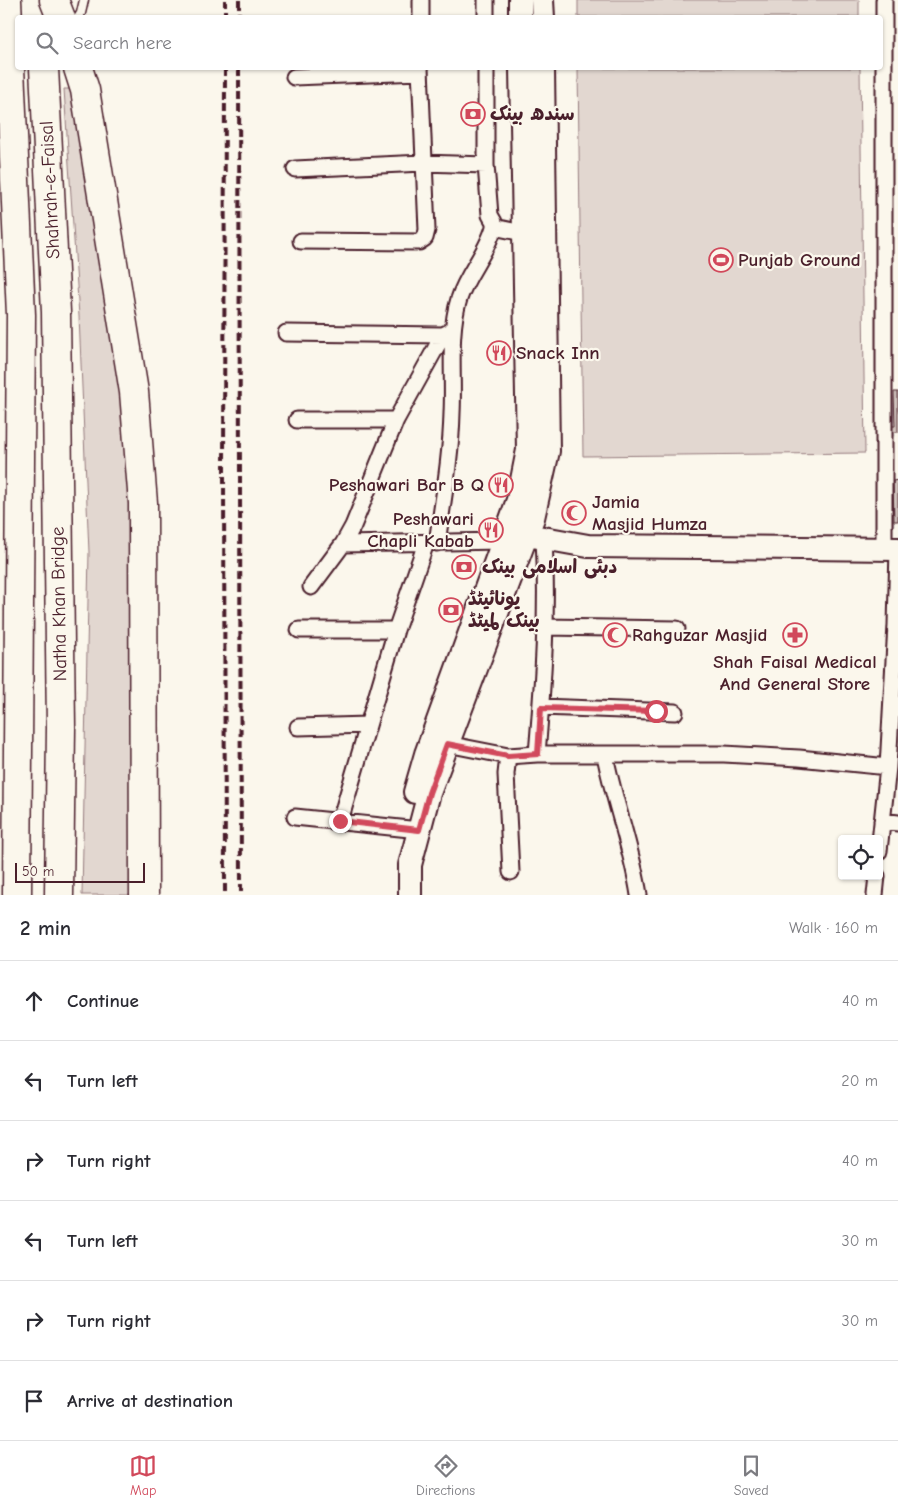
<!DOCTYPE html>
<html lang="en">
<head>
<meta charset="utf-8">
<style>
	body { margin:0; font-family:"Comic Neue","Playpen Sans Arabic",sans-serif; background:#f2f2f3; color:#2b2b33 }
	.controls { position:absolute; right:15px; bottom:15px; display:grid; overflow:hidden; border-radius:5px; box-shadow:0 1px 4px #0004 }
	.controls button { width:45px; height:45px; display:grid; place-items:center; padding:0; border:0; border-bottom:1px solid #e1e1e2; background:#fff; color:#2b2b33; font:25px sans-serif }
	.scale { position:absolute; left:15px; bottom:12px; width:130px; box-sizing:border-box; padding-left:5px; border:2px solid #4a1f2b; border-top:0; font-size:14px; line-height:18px; white-space:nowrap; color:#4a1f2b; -webkit-text-stroke:4px #fbf7ec; paint-order:stroke }
	.stop { position:absolute; width:15px; height:15px; margin:-11px; border:4px solid #d1495b; border-radius:50%; background:#fff }
	.stop.end { background:#d1495b; border-color:#fff; box-shadow:0 1px 5px #0008 }
	.list { margin:0; padding:0; list-style:none }
	h2 { display:flex; justify-content:space-between; align-items:center; height:65px; margin:0; padding:0 20px; font-size:21px }
	h2 small { font-size:16px; font-weight:400; color:#7c7c81 }
	.list li { display:grid; grid-template-columns:32px 1fr auto; gap:15px; align-items:center; box-sizing:border-box; height:80px; padding:0 20px; border-top:1px solid #e1e1e2 }
	.list b { display:block; font-size:19px; white-space:nowrap }
	.list em { font-size:16px; font-style:normal; color:#7c7c81 }
	.icon { flex:none; width:28px; height:28px; fill:none; stroke:currentColor; stroke-width:2; stroke-linecap:round; stroke-linejoin:round }
	.map { position:relative; flex:none; width:898px; height:895px; overflow:hidden }
	.search { position:absolute; background:#fff; box-shadow:0 1px 4px #0004; left:15px; right:15px; top:15px; height:55px; display:flex; align-items:center; gap:12px; box-sizing:border-box; padding:0 18px; border-radius:5px; color:#7c7c81; font-size:19px }
	.sheet { height:545px; background:#fff }
	nav { display:flex; justify-content:space-around; align-items:center; box-sizing:border-box; height:70px; border-top:1px solid #e1e1e2; background:#fff; font-size:14px; color:#7c7c81 }
	nav a { display:grid; justify-items:center; gap:2px }
	nav .on { color:#d1495b }
	.map>svg:first-child { display:block }
	.green { fill:#e2d7d0; stroke:#967b7e }
	.building { fill:#cfc2bc; stroke:#4a1f2b; filter:url(#shadow) }
	.lines { fill:none; stroke-linecap:round; stroke-linejoin:round }
	.lane-casing { stroke:#4a1f2b; stroke-width:11 }
	.street-casing { stroke:#4a1f2b; stroke-width:19 }
	.secondary-casing { stroke:#4a1f2b; stroke-width:26 }
	.highway-casing { stroke:#4a1f2b; stroke-width:31 }
	.lane { stroke:#fbf7ec; stroke-width:8 }
	.street { stroke:#fbf7ec; stroke-width:15 }
	.secondary { stroke:#fbf7ec; stroke-width:22 }
	.highway { stroke:#fbf7ec; stroke-width:28 }
	.rail { stroke:#4a1f2b; stroke-width:4; stroke-dasharray:8 4; stroke-linecap:butt }
	.route { stroke:#d1495b; stroke-width:6 }
	.labels { text-anchor:middle; dominant-baseline:central; stroke-width:4.5; stroke-linejoin:round; paint-order:stroke }
	.poi-label { font-size:19px; font-weight:bold; fill:#4a1f2b; stroke:#fbf7ec; text-anchor:start }
	.street-label { font-size:19px; fill:#4a1f2b; stroke:#fbf7ec }
</style>
</head>
<body>
<div class="map">
<svg width="898" height="895" viewBox="0 0 898 895">
	<defs>
		<filter id="shadow"><feDropShadow dx="-4.5" dy="4.5" stdDeviation="0" flood-color="#0004"/></filter>
	</defs>
	<rect width="100%" height="100%" fill="#fbf7ec"/>
	<filter id="ink" filterUnits="userSpaceOnUse"><feTurbulence type="fractalNoise" baseFrequency=".02" numOctaves="2"/><feDisplacementMap in="SourceGraphic" scale="10" xChannelSelector="R" yChannelSelector="G"/><feConvolveMatrix kernelMatrix="1 2 1 2 8 2 1 2 1" color-interpolation-filters="sRGB"/></filter>
	<g filter="url(#ink)">
		<!-- green -->
		<path class="green" d="M 578,0 L 859,0 L 859,17 L 578,17 Z
			M 578,68 L 860,68 L 865,453 L 583,456 Z
			M 64,89 L 77,89 L 137,508 L 135,895 L 82,895 L 89,552 L 79,316 Z"/>
		<!-- building -->
		<path class="building" d="M 894,392 L 898,392 L 898,432 L 891,432 L 891,426 L 895,426 Z
			M 898,480 L 898,521 L 894,521 L 893,481 Z"/>
		<g class="lines">
			<!-- lane casing -->
			<g class="lane-casing">
				<path id="lane" d="M 78,18 L 81,13 L 84,0"/>
			</g>
			<!-- street casing -->
			<g class="street-casing">
				<path id="street" d="M 486,0 L 486,18
					M 884,0 L 884,549
					M 421,18 L 421,0
					M 486,68 L 486,165 L 490,215 L 494,222 L 494,227 L 523,233
					M 294,77 L 420,72
					M 295,169 L 423,163 L 486,165
					M 301,241 L 419,242 L 425,238 L 427,230 L 420,68
					M 286,333 L 443,335 L 449,332
					M 297,420 L 396,420
					M 437,543 C 443,500 451,457 452,413 C 454,377 448,334 459,299 C 467,273 487,253 494,227
					M 343,544 L 503,541
					M 311,587 L 343,544 L 353,526 L 396,420 L 443,335
					M 545,627 L 677,629
					M 299,630 L 396,630
					M 541,707 L 675,712
					M 298,727 L 368,725
					M 447,744 L 508,756 L 537,754 L 724,754 L 799,758 L 888,767
					M 537,754 C 543,682 548,610 544,538
					M 605,755 C 614,802 632,848 639,895
					M 508,756 L 506,774 L 511,872
					M 295,817 L 419,830
					M 340,821 L 396,630 L 426,543
					M 882,821 L 898,823
					M 879,851 L 888,767 L 896,625 L 898,549
					M 875,895 L 877,876"/>
			</g>
			<!-- secondary casing -->
			<g class="secondary-casing">
				<path id="secondary" d="M 520,0 L 520,18
					M 542,0 L 543,18
					M 513,530 L 527,535 L 588,546 L 898,549
					M 415,792 L 426,754 L 518,500 L 528,450 L 521,68
					M 410,895 L 410,865 L 429,793 L 533,518 L 548,451 L 543,68"/>
			</g>
			<!-- highway casing -->
			<g class="highway-casing">
				<path id="highway" d="M 7,0 L 21,315 L 17,895
					M 54,0 L 61,18
					M 44,68 L 56,312 L 61,728 L 59,895
					M 78,68 L 85,90 L 134,392 L 143,503 L 144,895"/>
			</g>
			<!-- lane -->
			<use href="#lane" class="lane"/>
			<!-- street -->
			<use href="#street" class="street"/>
			<!-- secondary -->
			<use href="#secondary" class="secondary"/>
			<!-- highway -->
			<use href="#highway" class="highway"/>
			<!-- rail -->
			<path class="rail" d="M 239,0 L 239,18
				M 225,18 L 225,0
				M 225,68 L 224,475 L 225,895
				M 239,68 L 241,895"/>
		</g>
	</g>
	<g class="lines" filter="url(#ink)">
		<!-- route -->
		<path class="route" d="M 340,821 L 419,830 L 429,793 L 447,744 L 508,756 L 538,754 L 541,708 L 656,711"/>
	</g>
	<!-- icons -->
	<defs>
		<g id="bank-ring" transform="scale(1.25)"><circle r="9.5" fill="#fbf7ec" stroke="#d1495b" stroke-width="1.5"/><path d="M-6-4H6V4H-6ZM0-2.3a2.3 2.3 0 1 0 0 4.6a2.3 2.3 0 1 0 0-4.6Z" fill="#d1495b"/></g>
		<g id="stadium-ring" transform="scale(1.25)"><circle r="9.5" fill="#fbf7ec" stroke="#d1495b" stroke-width="1.5"/><path d="M0-5a6.5 5 0 1 0 0 10a6.5 5 0 1 0 0-10ZM-3.5-1.8h7v3.6h-7Z" fill="#d1495b"/></g>
		<g id="restaurant-ring" transform="scale(1.25)"><circle r="9.5" fill="#fbf7ec" stroke="#d1495b" stroke-width="1.5"/><path d="M-5-6h1v4h1v-4h1v4h1v-4h1v5L-1.5 .5V6h-2V.5L-5-1ZM5-6V6H3V1.5H1.5Q1.5-4 5-6Z" fill="#d1495b"/></g>
		<g id="mosque-ring" transform="scale(1.25)"><circle r="9.5" fill="#fbf7ec" stroke="#d1495b" stroke-width="1.5"/><path d="M3.5-4.9A6 6 0 1 0 3.5 4.9A5 5 0 1 1 3.5-4.9Z" fill="#d1495b"/></g>
		<g id="pharmacy-ring" transform="scale(1.25)"><circle r="9.5" fill="#fbf7ec" stroke="#d1495b" stroke-width="1.5"/><path d="M-2-6h4v4h4v4h-4v4h-4v-4h-4v-4h4Z" fill="#d1495b"/></g>
	</defs>
	<g fill-rule="evenodd">
		<use href="#bank-ring" x="473" y="114"/>
		<use href="#stadium-ring" x="721" y="260"/>
		<use href="#restaurant-ring" x="499" y="353"/>
		<use href="#restaurant-ring" x="501" y="485"/>
		<use href="#mosque-ring" x="574" y="513"/>
		<use href="#restaurant-ring" x="491" y="530"/>
		<use href="#bank-ring" x="464" y="567"/>
		<use href="#bank-ring" x="451" y="610"/>
		<use href="#mosque-ring" x="615" y="635"/>
		<use href="#pharmacy-ring" x="795" y="635"/>
	</g>
	<g class="labels">
		<!-- poi labels -->
		<g class="poi-label">
			<text x="490" y="114">سندھ بینک</text>
			<text x="738" y="260">Punjab Ground</text>
			<text x="516" y="353">Snack Inn</text>
			<text x="484" y="485" text-anchor="end">Peshawari Bar B Q</text>
			<text x="592" y="502">Jamia<tspan x="592" dy="22">Masjid Humza</tspan></text>
			<text x="474" y="519" text-anchor="end">Peshawari<tspan x="474" dy="22">Chapli Kabab</tspan></text>
			<text x="482" y="567">دبئی اسلامی بینک</text>
			<text x="468" y="599">یونائیٹڈ<tspan x="468" dy="22">بینک لمیٹڈ</tspan></text>
			<text x="632" y="635">Rahguzar Masjid</text>
			<text x="795" y="662" text-anchor="middle">Shah Faisal Medical<tspan x="795" dy="22">And General Store</tspan></text>
		</g>
		<!-- street labels -->
		<g class="street-label">
			<text transform="translate(50 190) rotate(-93)">Shahrah-e-Faisal</text>
			<text transform="translate(59 604) rotate(-91)">Natha Khan Bridge</text>
		</g>
	</g>
</svg>
<div class="controls">
<button><svg class="icon" aria-label="locate" viewBox="0 0 24 24"><circle cx="12" cy="12" r="6"/><path d="M12 2v4M12 18v4M2 12h4M18 12h4"/></svg></button>
</div>
<div class="scale">50 m</div>
<div class="stop" style="left:656px;top:711px"></div>
<div class="stop end" style="left:340px;top:821px"></div>
<div class="search"><svg class="icon" aria-label="search" viewBox="0 0 24 24"><circle cx="10" cy="10" r="6"/><path d="M15 15l6 6"/></svg>Search here</div>
</div>
<section class="sheet">
<h2>2 min<small>Walk · 160 m</small></h2>
<ul class="list">
<li><svg class="icon" aria-label="ahead" viewBox="0 0 24 24"><path d="M12 20V5M6 11l6-6 6 6"/></svg><div><b>Continue</b></div><em>40 m</em></li>
<li><svg class="icon" aria-label="left" viewBox="0 0 24 24"><path d="M17 20v-9H6M10 6l-5 5 5 5"/></svg><div><b>Turn left</b></div><em>20 m</em></li>
<li><svg class="icon" aria-label="right" viewBox="0 0 24 24"><path d="M7 20v-9h11M14 6l5 5-5 5"/></svg><div><b>Turn right</b></div><em>40 m</em></li>
<li><svg class="icon" aria-label="left" viewBox="0 0 24 24"><path d="M17 20v-9H6M10 6l-5 5 5 5"/></svg><div><b>Turn left</b></div><em>30 m</em></li>
<li><svg class="icon" aria-label="right" viewBox="0 0 24 24"><path d="M7 20v-9h11M14 6l5 5-5 5"/></svg><div><b>Turn right</b></div><em>30 m</em></li>
<li><svg class="icon" aria-label="arrive" viewBox="0 0 24 24"><path d="M6 21V4h12l-3 4 3 4H6"/></svg><div><b>Arrive at destination</b></div></li>
</ul>
</section>
<nav>
<a class="on"><svg class="icon" aria-label="map" viewBox="0 0 24 24"><path d="M3 6l6-2 6 2 6-2v14l-6 2-6-2-6 2zM9 4v14M15 6v14"/></svg>Map</a>
<a><svg class="icon" aria-label="directions" viewBox="0 0 24 24"><path d="M12 3l9 9-9 9-9-9zM9 14v-3h6M13 9l2 2-2 2"/></svg>Directions</a>
<a><svg class="icon" aria-label="saved" viewBox="0 0 24 24"><path d="M7 4h10v16l-5-4-5 4z"/></svg>Saved</a>
</nav>
</body>
</html>
